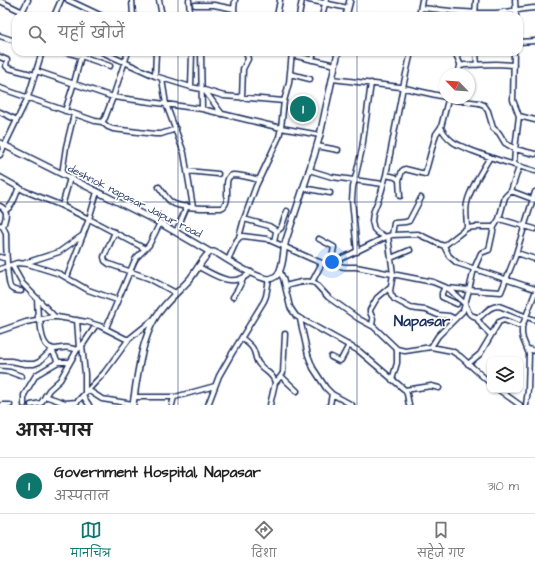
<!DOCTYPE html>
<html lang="hi">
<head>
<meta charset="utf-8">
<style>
	body { margin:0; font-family:"Architects Daughter","Playpen Sans Deva",sans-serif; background:#f2f2f2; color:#222 }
	.controls { position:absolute; right:12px; bottom:12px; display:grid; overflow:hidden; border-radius:8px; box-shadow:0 1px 3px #0004 }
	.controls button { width:36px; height:36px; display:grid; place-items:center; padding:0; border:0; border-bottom:1px solid #e0e0e0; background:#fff; color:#222; font:20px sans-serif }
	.compass { position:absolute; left:439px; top:68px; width:36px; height:36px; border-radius:50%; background:#fff; box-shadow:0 1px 3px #0004; rotate:295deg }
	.you { position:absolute; left:332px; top:262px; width:14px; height:14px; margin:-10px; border:3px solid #fff; border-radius:50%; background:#1a73e8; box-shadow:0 0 0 6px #1a73e833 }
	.badge { display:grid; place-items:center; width:26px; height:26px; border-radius:50%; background:#0f766e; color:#fff; font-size:13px; font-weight:700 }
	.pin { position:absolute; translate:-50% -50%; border:2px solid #fff; box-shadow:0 1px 4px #0006 }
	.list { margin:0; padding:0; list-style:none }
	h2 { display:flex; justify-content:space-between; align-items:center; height:52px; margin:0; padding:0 16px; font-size:17px }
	h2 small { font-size:13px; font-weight:400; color:#767676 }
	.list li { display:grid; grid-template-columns:26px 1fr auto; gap:12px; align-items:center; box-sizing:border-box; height:56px; padding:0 16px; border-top:1px solid #e0e0e0 }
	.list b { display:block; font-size:15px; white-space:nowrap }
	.list p { margin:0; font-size:13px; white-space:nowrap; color:#767676 }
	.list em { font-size:13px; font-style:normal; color:#767676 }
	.icon { flex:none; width:22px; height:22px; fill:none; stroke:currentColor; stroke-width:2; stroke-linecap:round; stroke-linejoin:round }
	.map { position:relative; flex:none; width:535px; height:405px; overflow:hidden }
	.search { position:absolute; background:#fff; box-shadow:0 1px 3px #0004; left:12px; right:12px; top:12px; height:44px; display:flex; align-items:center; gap:10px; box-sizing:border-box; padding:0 14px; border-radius:12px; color:#767676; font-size:15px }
	.sheet { height:108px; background:#fff }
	nav { display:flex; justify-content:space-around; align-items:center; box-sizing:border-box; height:56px; border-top:1px solid #e0e0e0; background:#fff; font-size:11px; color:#767676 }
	nav a { display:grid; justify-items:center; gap:2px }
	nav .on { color:#0f766e }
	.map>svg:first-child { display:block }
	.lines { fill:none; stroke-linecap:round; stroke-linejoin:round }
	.minor-casing { stroke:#1b2f5e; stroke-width:7 }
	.major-casing { stroke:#1b2f5e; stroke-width:8 }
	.minor { stroke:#fff; stroke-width:4 }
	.major { stroke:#fff; stroke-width:5 }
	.grid { fill:none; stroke:#1b2f5e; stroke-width:1; stroke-opacity:0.55 }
	.labels { text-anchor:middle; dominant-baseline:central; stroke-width:3.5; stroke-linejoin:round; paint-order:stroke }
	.street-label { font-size:11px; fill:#1b2f5e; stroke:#fff }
	.district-label { font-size:15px; font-weight:bold; fill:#1b2f5e; stroke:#fff }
</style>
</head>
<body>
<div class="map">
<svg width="535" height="405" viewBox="0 0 535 405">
	<rect width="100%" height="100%" fill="#fff"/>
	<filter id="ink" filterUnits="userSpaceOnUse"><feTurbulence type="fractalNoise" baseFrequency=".025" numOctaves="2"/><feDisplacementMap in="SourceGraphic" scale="8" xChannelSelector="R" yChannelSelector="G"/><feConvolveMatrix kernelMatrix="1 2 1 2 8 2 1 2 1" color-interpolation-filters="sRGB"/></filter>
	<g filter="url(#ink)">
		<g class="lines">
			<!-- minor casing -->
			<g class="minor-casing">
				<path id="minor" d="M 68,0 L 102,16
					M 132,0 L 133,16
					M 159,0 L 162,16
					M 189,0 L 190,16
					M 235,0 L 234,9 L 235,16
					M 309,0 L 348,8
					M 515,0 L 516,16
					M 0,1 L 31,16
					M 195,5 L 214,5 L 234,9
					M 421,8 C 445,10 470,14 495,13 C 509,12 521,9 535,8
					M 22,12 L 28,0
					M 54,16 L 61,0
					M 277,16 L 280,0
					M 299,16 L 302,0
					M 322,16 L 326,0
					M 419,16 L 422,0
					M 475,16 L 476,0
					M 0,36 L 9,39 L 16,41
					M 519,42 L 535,41
					M 65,52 L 81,56 L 110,66
					M 102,52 L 155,76 L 191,87 L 201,89 L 224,96 L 284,101
					M 201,52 L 202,109
					M 455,52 L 461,66
					M 476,52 L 477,65
					M 292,55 L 335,65
					M 0,57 L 7,60 L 6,66 L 8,68 L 35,75
					M 312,60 L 314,52
					M 36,71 L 113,97 L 202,109 L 281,128 L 320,135
					M 290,74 L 310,79
					M 458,74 L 460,66 L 465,65 L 496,64 L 514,65
					M 155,76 L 156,52
					M 162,79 L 166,104 L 184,153 L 193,207
					M 332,79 L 400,87 L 445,97
					M 191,87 L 192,52
					M 0,88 L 95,121 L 102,122 L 105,118 L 113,97 L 128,52
					M 205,91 L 222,114
					M 242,98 L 243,69 L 248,59 L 246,52
					M 447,98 L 448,101 L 447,104 L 441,127 C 443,133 448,138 453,142 C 459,146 466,148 473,151 C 493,159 514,165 535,171
					M 450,98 L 455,100 L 479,103 L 484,105 L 488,111 L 493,128 L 499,133 L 505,143 L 515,149 L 535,154
					M 65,111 L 74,83 L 81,56
					M 0,112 L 17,120
					M 519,116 L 535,120
					M 102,122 L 108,127 L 113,129 L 155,134 L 161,134 L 176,129
					M 317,146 L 338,150
					M 0,155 L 28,97 L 42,52
					M 514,165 L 515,149 L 519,116 L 513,100 L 514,52
					M 309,170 L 332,177 L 383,184
					M 187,171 L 218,174
					M 62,174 L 66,147 L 74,114
					M 386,175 L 395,177 L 399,180 L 400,196
					M 0,177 L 25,191 L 60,205 L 89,219 L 140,246 L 145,249
					M 399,180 L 402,171 L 405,169 L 425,174 L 436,134 L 441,127
					M 159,187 C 163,192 166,198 171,202 C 180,209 209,208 221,208 C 234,203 220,177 233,175 C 240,175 252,178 259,180
					M 303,188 L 330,193
					M 511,191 L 535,200
					M 0,206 C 10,211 5,218 3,227
					M 62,206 L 70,178
					M 6,210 C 13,206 16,195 19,187
					M 244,219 L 269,226 L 277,231
					M 499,219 L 535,229
					M 0,225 L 3,227 L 6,233 C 6,242 7,284 11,288 C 13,290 18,291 21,291
					M 467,228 C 467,220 465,211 467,203 C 470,188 482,171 490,157
					M 115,232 L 104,257 L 105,261 L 109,264 L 148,278 L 176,293
					M 176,232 L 187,206
					M 392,235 L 394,223 L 405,222 L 409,221 L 421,198
					M 388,236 L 393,274 L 390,291 L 391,294 L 394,299 L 411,308 L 417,309 L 426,310 L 438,315 L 449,316 L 455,319
					M 239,237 L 244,219 L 256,186 L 279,137 L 281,128 L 284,101 L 289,83 L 292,52
					M 386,237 L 378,233 L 374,229 L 372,221 L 373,213 L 381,193 L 386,175 L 403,87 L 411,52
					M 319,239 L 334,247 L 331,263
					M 274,242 L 276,232 L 281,228 L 287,211
					M 444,246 L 449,256 L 457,263 L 535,289
					M 357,252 L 352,200 L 353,187 L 362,149 L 371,83
					M 517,253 L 535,259
					M 0,257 L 7,259
					M 391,258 L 410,250
					M 228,260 L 237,240 L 240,237 L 243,236 L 267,239 L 312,259 L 322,263 L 345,267 L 356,267 L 433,282 L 445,287 L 450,290 L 465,304 L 469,313 L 471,315 L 476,317 L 480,317 C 486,312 490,306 499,306 L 535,320
					M 25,263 L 59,252 L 83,235
					M 329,264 L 351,254 L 386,237 L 392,235 L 418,234 L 439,244 L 444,246 L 467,228 L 475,227 L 494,227 L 499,219 L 505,197 L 511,191 L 519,167
					M 12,265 L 22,283 L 55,317
					M 199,267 C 216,276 234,289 251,272
					M 0,269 L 17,263 L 28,264 L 60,274 L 88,290 L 117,300
					M 280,272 L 283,278 L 290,307 L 296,316 L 359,351 L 405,390 L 407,394 L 409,405
					M 67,277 L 89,219 L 97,192
					M 312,282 L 322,263
					M 285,286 C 294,284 306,279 315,283 L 328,297 L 359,319 L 374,327 L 397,349 L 405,351 L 431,347 L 452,351 L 461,357 L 490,383
					M 445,287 L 442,293 L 442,297 L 457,304
					M 447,288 L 469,290 L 501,292 L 515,257 L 535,192
					M 233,297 L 238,289 L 243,279
					M 37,298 L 38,319
					M 476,317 L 482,326 L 491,335
					M 40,319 C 41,328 41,349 55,349 C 64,348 67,346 77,350
					M 300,319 L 308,355 L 313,368 L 326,388 L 332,394 L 352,405
					M 77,320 L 79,348
					M 372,325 L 373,319 L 370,312 L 370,310 L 377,298 L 390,287
					M 106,328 L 134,262 L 136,258 L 149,245 L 160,223
					M 0,331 L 26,322 L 52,317 L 57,317 L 87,322 L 100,326 L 126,339 L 129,339 L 154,319
					M 242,338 C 245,341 251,345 253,349 C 256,354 255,360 259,364 C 264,371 274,374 275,383 L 270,405
					M 82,345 L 85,374 L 85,393
					M 431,347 L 438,336 L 463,311 L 469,290 L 474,269 L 481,253 L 489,250 L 494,227
					M 51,348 L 58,362 L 70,362
					M 528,349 L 535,351
					M 331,357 L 339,361 L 341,360 L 349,345
					M 0,361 L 11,361 L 25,364 L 34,364 L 39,362 L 52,350
					M 468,364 L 480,354 L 499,322 L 504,320 L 522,327
					M 0,371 L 10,372 L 21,376
					M 281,376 L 297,391
					M 392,380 L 397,363 L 397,349
					M 275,383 L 281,376 L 283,373 L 285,334
					M 88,390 L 102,399 L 133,404
					M 405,390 L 431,386 L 439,388
					M 499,390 L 520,405
					M 45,396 L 65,403 L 77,402
					M 83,396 L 89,405
					M 134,397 L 175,397 L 215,386
					M 2,405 L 10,405
					M 24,405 L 24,395 L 36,375 L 58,362
					M 31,405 L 41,403 L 49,390 L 60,380 L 77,350 L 84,343 L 96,325
					M 74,405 L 104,373 L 129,339
					M 172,405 L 174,397
					M 208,405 L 219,376 L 231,355 L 264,301 L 266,296 L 269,279
					M 330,405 L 332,394
					M 526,405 L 528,390 L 529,354 L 523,339 L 522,334 L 522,327 L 535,293"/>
			</g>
			<!-- major casing -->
			<g class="major-casing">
				<path id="major" d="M 346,16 L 350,0
					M 0,143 L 160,223 L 210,252 L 214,252 L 218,254 C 229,261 256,278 268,279 C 273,279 279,275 280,270 C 284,261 283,250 286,240 L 314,156 L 320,135 L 338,52
					M 133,405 C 137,377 142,333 160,311 C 169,299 180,290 190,279 C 197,270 202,259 210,252"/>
			</g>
			<!-- minor -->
			<use href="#minor" class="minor"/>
			<!-- major -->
			<use href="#major" class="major"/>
		</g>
	</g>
	<!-- grid -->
	<path class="grid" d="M 178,0 L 178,16M 357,0 L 357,16M 178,52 L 178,405M 357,52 L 357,405M 0,202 L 535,202"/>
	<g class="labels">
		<!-- street labels -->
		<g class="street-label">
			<text transform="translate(135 201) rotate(27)">deshnok napasar Jaipur road</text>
		</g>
		<!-- district labels -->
		<g class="district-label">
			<text x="422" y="321">Napasar</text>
		</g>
	</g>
</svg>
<div class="controls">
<button><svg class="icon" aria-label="layers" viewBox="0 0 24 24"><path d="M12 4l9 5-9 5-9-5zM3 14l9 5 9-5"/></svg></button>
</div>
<svg class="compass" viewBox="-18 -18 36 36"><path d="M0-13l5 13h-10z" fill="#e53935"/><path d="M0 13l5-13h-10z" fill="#767676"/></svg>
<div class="you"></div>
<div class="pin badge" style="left:303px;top:109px">1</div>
<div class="search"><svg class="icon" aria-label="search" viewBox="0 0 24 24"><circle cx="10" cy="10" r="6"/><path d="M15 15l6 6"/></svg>यहाँ खोजें</div>
</div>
<section class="sheet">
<h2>आस-पास<small></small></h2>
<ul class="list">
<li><span class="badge">1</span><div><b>Government Hospital, Napasar</b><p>अस्पताल</p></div><em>310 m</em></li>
</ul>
</section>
<nav>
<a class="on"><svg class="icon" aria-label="map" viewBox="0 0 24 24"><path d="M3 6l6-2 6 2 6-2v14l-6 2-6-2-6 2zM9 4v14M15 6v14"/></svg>मानचित्र</a>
<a><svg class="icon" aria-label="directions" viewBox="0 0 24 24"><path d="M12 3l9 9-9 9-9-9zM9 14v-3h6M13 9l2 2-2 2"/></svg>दिशा</a>
<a><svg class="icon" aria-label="saved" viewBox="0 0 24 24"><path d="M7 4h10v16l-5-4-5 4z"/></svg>सहेजे गए</a>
</nav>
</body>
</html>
